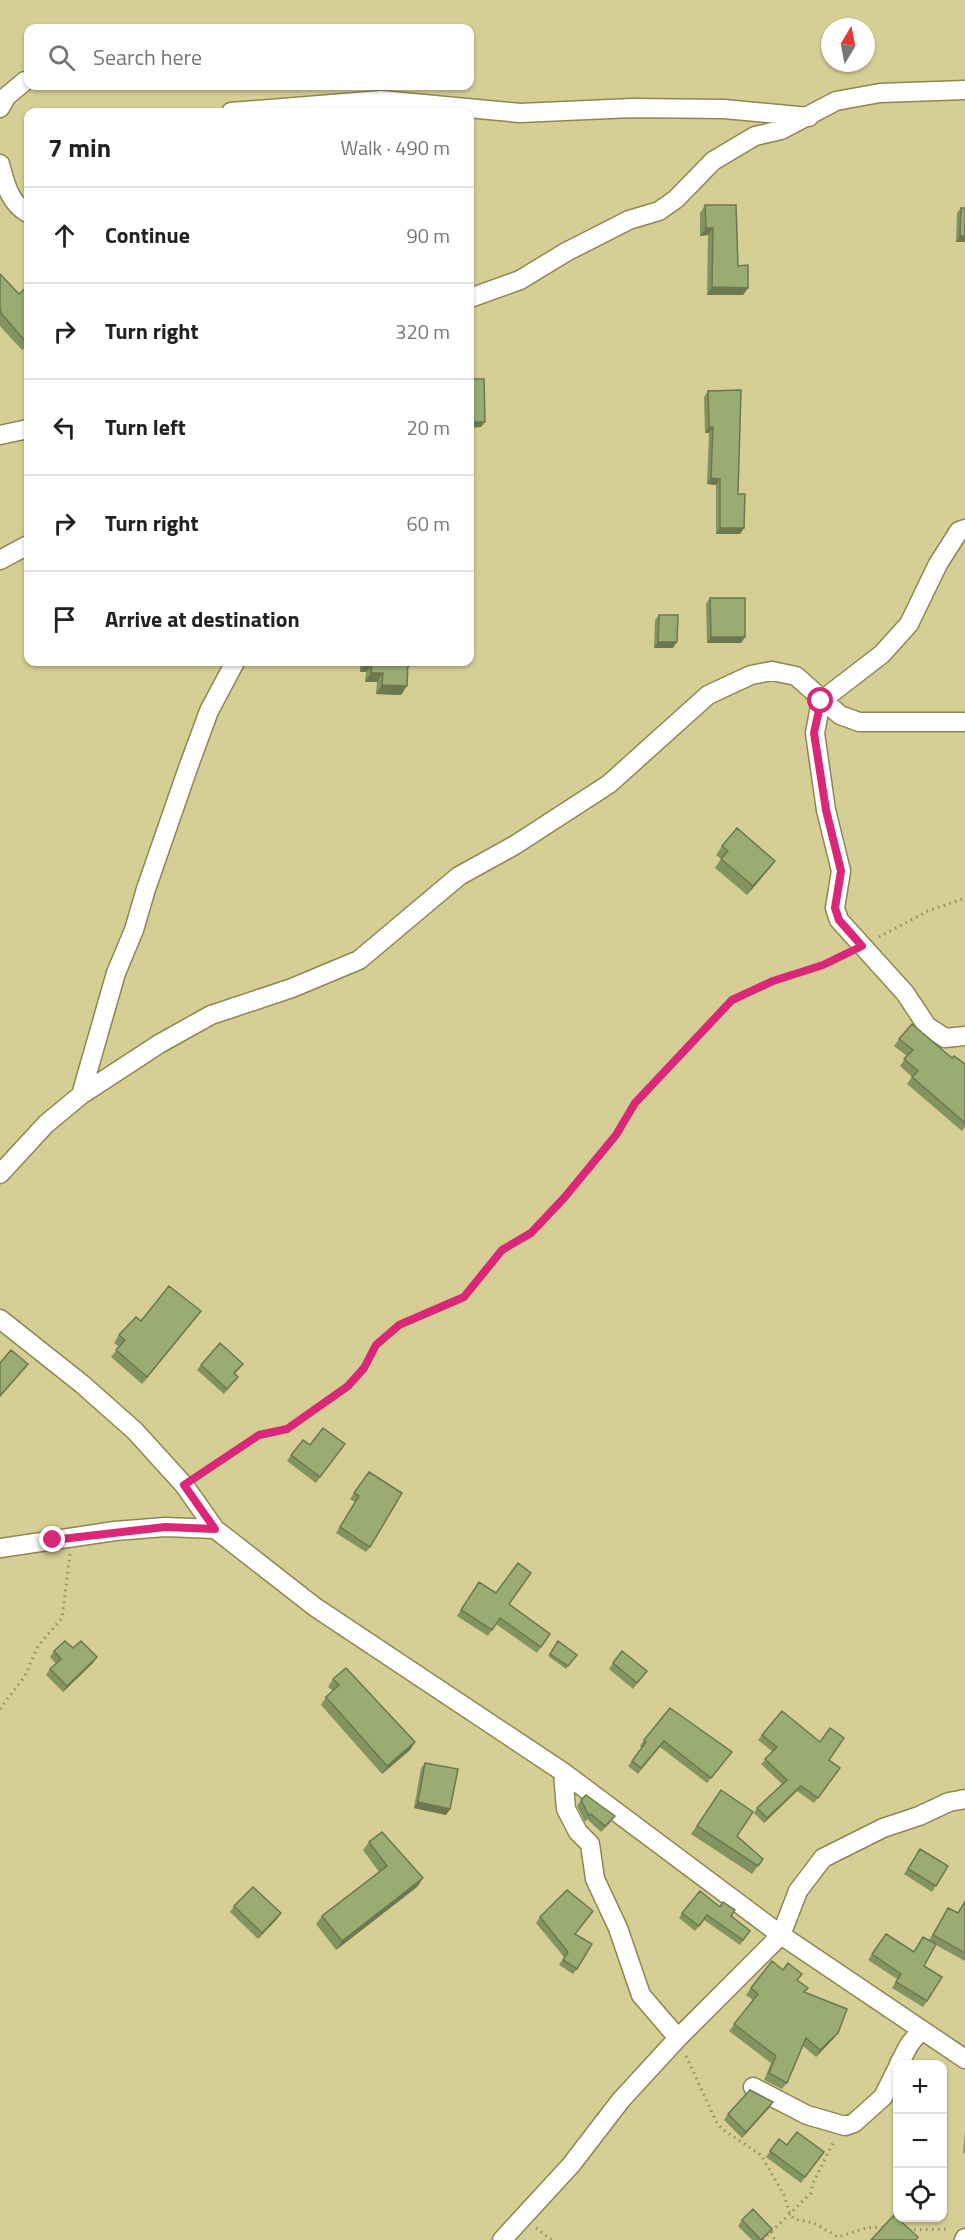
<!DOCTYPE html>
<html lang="en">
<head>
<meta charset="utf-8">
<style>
	body { margin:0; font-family:"Titillium Web",sans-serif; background:#f2f2f2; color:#222 }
	.controls { position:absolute; right:18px; bottom:18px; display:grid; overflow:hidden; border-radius:12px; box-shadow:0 2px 4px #0004 }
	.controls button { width:54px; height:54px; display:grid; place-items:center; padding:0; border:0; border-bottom:2px solid #e0e0e0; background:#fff; color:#222; font:30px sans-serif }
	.compass { position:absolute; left:821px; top:18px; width:54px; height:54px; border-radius:50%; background:#fff; box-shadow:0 2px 4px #0004; rotate:10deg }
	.stop { position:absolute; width:18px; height:18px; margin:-14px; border:4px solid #db2777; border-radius:50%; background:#fff }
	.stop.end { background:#db2777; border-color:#fff; box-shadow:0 2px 6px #0008 }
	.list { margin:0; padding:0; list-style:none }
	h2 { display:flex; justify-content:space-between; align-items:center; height:78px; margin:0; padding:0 24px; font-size:26px }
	h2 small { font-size:20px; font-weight:400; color:#767676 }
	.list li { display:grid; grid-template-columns:39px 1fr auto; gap:18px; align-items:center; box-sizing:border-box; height:96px; padding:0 24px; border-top:2px solid #e0e0e0 }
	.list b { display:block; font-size:22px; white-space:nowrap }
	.list em { font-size:20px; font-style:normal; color:#767676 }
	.icon { flex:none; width:33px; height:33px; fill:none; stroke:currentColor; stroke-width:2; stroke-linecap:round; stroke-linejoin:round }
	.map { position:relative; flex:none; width:965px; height:2240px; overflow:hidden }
	.search { position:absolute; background:#fff; box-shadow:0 2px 4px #0004; left:24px; top:24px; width:450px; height:66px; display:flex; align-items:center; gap:15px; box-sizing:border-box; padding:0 21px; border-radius:12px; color:#767676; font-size:22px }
	.panel { position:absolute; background:#fff; box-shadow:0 2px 4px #0004; left:24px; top:108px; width:450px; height:558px; border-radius:12px }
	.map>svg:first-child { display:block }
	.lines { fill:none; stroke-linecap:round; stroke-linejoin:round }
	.minor-casing { stroke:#8e8751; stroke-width:21 }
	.path { stroke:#948f64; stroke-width:3; stroke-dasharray:1.5 4.5; stroke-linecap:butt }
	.minor { stroke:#fff; stroke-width:18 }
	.wall { fill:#849461 }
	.shaded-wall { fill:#6c784f }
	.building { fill:#9aac71; stroke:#6c784f; stroke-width:1.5 }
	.route { stroke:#db2777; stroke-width:8 }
</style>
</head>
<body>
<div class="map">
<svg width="965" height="2240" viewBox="0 0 965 2240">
	<rect width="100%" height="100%" fill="#d5ce95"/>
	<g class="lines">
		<!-- minor casing -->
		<g class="minor-casing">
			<path id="minor" d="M 0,108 L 7,96 L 25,81
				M 231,112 L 381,100 L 520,113 L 632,108 L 724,109 L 809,117
				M 0,164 C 5,183 10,204 28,213
				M 470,298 L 520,280 L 566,252 L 629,220 L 659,211 L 676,199 L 713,161 L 755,136 L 781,130 L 836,101 L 880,93 L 965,90
				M 0,435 L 28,429
				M 965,529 L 959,531 L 938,564 L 909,624 L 882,654 L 821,701 L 815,733 L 826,810 L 841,871 L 835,908 L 839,920 L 905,993 L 927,1026 L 945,1038 L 965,1036
				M 0,560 L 28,545
				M 81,1095 L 116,973 L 134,930 L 146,889 L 188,768 L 209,711 L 235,662
				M 0,1174 L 46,1124 L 81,1095 L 159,1044 L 211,1015 L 292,988 L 359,960 L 459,876 L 515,845 L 609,784 L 708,695 L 751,675 L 772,671 L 796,676 L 840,715 L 859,722 L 965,722
				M 0,1319 L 82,1384 L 135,1431 L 184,1485 L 215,1529 L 315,1607 L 563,1772 L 781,1935 L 965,2059
				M 0,1548 L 115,1531 L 165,1527 L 215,1529
				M 563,1772 L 566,1809 L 578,1832 L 590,1844 L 595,1879 L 618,1928 L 641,1995 L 678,2038
				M 899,2064 L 909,2045 L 921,2030
				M 753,2087 L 807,2115 L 845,2126 L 854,2123 L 883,2097 L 898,2067
				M 502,2240 L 571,2165 L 621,2100 L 678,2038 L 781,1935 L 798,1891 L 823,1858 L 883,1828 L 919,1816 L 949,1802 L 965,1799
				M 964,2240 L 965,2238"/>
		</g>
		<!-- path -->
		<path class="path" d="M 879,937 L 928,911 L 965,898
			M 198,1475 L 259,1435 L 287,1429 L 348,1386 L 364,1368 L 376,1345 L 399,1325 L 464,1297 L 502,1250 L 531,1233 L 564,1198 L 616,1135 L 635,1103 L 732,1000 L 773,981 L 823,965 L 846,954
			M 0,1709 L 25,1676 L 38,1646 L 62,1618 L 70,1554
			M 686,2056 L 716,2121 L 722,2129 L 761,2155 L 784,2195 L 790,2214 L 794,2219 L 814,2223 L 838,2237 L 866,2228 L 884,2227
			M 536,2228 L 552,2240
			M 908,2230 L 949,2229
			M 771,2232 L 775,2240
			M 763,2240 L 811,2193 L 813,2183 L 834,2141"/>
		<!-- minor -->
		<use href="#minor" class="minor"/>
	</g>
	<!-- wall -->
	<path class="wall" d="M 705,205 L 748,288 L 743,295 L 707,295 L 708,235 L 700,236 L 700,213 Z
		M 961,208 L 965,242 L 956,242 L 957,213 Z
		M 0,274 L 28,345 L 22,350 L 0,326 Z
		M 708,391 L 738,494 L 744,528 L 740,534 L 716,534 L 716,485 L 707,484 L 709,433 L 705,433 L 704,397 Z
		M 710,598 L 745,637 L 741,643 L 707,643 L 706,604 Z
		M 659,615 L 673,648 L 654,648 L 655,620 Z
		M 360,662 L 413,662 L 409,667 L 408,667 L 401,695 L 376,694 L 377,682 L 365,682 L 366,672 L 360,672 Z
		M 722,846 L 775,861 L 769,869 L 747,895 L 715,868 L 721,859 L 716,855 Z
		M 899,1039 L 952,1058 L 965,1064 L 965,1127 L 962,1131 L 907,1084 L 912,1077 L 900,1066 L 907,1056 L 894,1046 Z
		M 201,1311 L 142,1384 L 111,1357 L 119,1347 L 114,1343 L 119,1335 L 141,1321 Z
		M 243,1364 L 235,1374 L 234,1382 L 224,1394 L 197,1370 L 201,1365 Z
		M 345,1444 L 316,1483 L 287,1461 L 291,1455 L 310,1445 Z
		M 369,1472 L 370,1547 L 366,1552 L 336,1533 L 355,1502 L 350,1499 Z
		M 479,1582 L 550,1634 L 537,1653 L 496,1624 L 488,1636 L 457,1616 Z
		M 558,1641 L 577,1655 L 566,1669 L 548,1656 Z
		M 73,1648 L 97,1657 L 93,1663 L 63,1692 L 46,1675 L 50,1669 L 56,1664 L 50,1657 L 54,1651 Z
		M 613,1663 L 647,1671 L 633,1689 L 609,1669 Z
		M 333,1679 L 415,1742 L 410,1750 L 382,1774 L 321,1705 L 326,1697 L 333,1691 L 328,1687 Z
		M 670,1708 L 732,1752 L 707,1783 L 660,1747 L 638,1774 L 628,1766 L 642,1748 L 640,1746 L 644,1740 Z
		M 762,1735 L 829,1760 L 840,1768 L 814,1803 L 797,1791 L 764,1823 L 754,1813 L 757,1808 L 782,1784 L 761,1764 L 773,1752 L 758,1740 Z
		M 425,1763 L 450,1809 L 446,1815 L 414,1808 L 421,1768 Z
		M 721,1790 L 737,1836 L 763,1859 L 752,1874 L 691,1834 Z
		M 581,1800 L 611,1822 L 601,1832 L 587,1819 L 585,1822 L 577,1806 Z
		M 369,1842 L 423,1878 L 417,1887 L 336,1950 L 316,1924 L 322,1916 L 379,1872 L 363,1850 Z
		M 920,1849 L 948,1866 L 932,1892 L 904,1874 Z
		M 965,1900 L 965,1961 L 936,1945 L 924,1966 L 927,2001 L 923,2007 L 892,1988 L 897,1979 L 868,1960 L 886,1934 L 913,1952 L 923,1937 L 929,1940 L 948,1908 L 958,1913 Z
		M 234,1906 L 277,1919 L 258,1939 L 230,1912 Z
		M 593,1911 L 575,1934 L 577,1969 L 573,1974 L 559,1965 L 564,1957 L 536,1923 L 540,1917 Z
		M 682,1913 L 731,1916 L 750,1931 L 740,1945 L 704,1920 L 695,1931 L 679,1918 Z
		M 797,1980 L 805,1992 L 838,2033 L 833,2039 L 816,2057 L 803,2046 L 787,2083 L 782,2089 L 764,2080 L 771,2063 L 729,2031 L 753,2000 L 746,1995 L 751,1988 Z
		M 769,2108 L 742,2138 L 724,2120 L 728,2114 Z
		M 965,2131 L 965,2153 L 963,2153 Z
		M 779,2139 L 787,2145 L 824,2152 L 801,2183 L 766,2157 Z
		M 742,2220 L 768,2235 L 762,2240 L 752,2240 L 738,2226 Z"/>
	<!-- shaded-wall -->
	<path class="shaded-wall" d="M 706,228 L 713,228 L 708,235 L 700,236 Z
		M 960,236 L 965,236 L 965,242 L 956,242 Z
		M 712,287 L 748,288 L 743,295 L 707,295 Z
		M 470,422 L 485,422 L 481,427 L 470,428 Z
		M 709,427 L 713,427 L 709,433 L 705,433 Z
		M 711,478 L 720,479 L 716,485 L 707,484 Z
		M 720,528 L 744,528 L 740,534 L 716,534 Z
		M 711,637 L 745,637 L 741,643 L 707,643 Z
		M 658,642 L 677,642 L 673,648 L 654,648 Z
		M 405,662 L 413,662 L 409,667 L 402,666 Z
		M 366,663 L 372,663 L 366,672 L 360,672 Z
		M 371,673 L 383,673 L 377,682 L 365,682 Z
		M 382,685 L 407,686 L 401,695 L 376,694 Z
		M 775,861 L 769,869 L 747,895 L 753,886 Z
		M 201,1311 L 195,1319 L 142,1384 L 147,1377 Z
		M 97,1657 L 93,1663 L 63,1692 L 67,1686 Z
		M 415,1742 L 410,1750 L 382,1774 L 387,1766 Z
		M 801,1786 L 797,1791 L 764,1823 L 767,1818 Z
		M 418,1802 L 450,1809 L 446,1815 L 414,1808 Z
		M 423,1878 L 417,1887 L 336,1950 L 342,1941 Z
		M 281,1913 L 277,1919 L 258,1939 L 262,1933 Z
		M 838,2033 L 833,2039 L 816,2057 L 820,2050 Z
		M 773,2102 L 769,2108 L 742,2138 L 746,2132 Z"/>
	<!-- building -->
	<path class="building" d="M 705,205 L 736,205 L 738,266 L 748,265 L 748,288 L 712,287 L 713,228 L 706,228 Z
		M 961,208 L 965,208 L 965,236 L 960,236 Z
		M 0,274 L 19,294 L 28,286 L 28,342 L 27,343 L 0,312 L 1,310 L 0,308 Z
		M 470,379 L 484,379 L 485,422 L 470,422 Z
		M 741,390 L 738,494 L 745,494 L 744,528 L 720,528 L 720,479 L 711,478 L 713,427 L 709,427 L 708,391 Z
		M 710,598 L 745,598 L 745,637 L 711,637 Z
		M 659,615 L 678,615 L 677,642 L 658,642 Z
		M 366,662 L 408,662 L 407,686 L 382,685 L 383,673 L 371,673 L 372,663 L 366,663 Z
		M 737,828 L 775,861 L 753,886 L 721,859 L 728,851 L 722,846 Z
		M 912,1024 L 952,1058 L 954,1056 L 965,1064 L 965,1123 L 912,1077 L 918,1071 L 904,1059 L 913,1050 L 899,1039 Z
		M 169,1286 L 201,1311 L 147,1377 L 116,1350 L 125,1340 L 119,1335 L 136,1317 L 141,1321 Z
		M 220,1343 L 243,1364 L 234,1373 L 238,1377 L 227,1389 L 201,1365 Z
		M 11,1350 L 28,1364 L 0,1396 L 0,1363 Z
		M 323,1428 L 345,1444 L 320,1477 L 291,1455 L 303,1440 L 310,1445 Z
		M 369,1472 L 402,1493 L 370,1547 L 340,1527 L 359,1496 L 354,1493 Z
		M 518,1563 L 531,1573 L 509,1604 L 550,1634 L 541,1647 L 500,1618 L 492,1630 L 461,1610 L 479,1582 L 496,1593 Z
		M 65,1641 L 73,1648 L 81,1641 L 97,1657 L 67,1686 L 50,1669 L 61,1659 L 54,1651 Z
		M 558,1641 L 577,1655 L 568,1666 L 550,1654 Z
		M 622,1651 L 647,1671 L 637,1683 L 613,1663 Z
		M 346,1668 L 415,1742 L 387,1766 L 326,1697 L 339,1685 L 333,1679 Z
		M 670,1708 L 732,1752 L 711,1778 L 664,1741 L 641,1768 L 632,1761 L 646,1742 L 644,1740 Z
		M 782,1711 L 820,1742 L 830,1728 L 844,1738 L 829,1760 L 840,1768 L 818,1798 L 801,1786 L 767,1818 L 757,1808 L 787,1780 L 765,1759 L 777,1747 L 762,1735 Z
		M 425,1763 L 458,1769 L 450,1809 L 418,1802 Z
		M 721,1790 L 753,1812 L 737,1836 L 763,1859 L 758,1866 L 697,1826 Z
		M 586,1795 L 615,1816 L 605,1826 L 591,1814 L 589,1816 L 581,1800 Z
		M 382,1832 L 423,1878 L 342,1941 L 322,1916 L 387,1866 L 369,1842 Z
		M 920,1849 L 948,1866 L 936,1886 L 908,1869 Z
		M 253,1887 L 281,1913 L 262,1933 L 234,1906 Z
		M 567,1890 L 593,1911 L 575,1934 L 592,1944 L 577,1969 L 563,1960 L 568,1952 L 540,1917 Z
		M 700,1891 L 720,1907 L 723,1902 L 735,1910 L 731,1916 L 750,1931 L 743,1940 L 707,1915 L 699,1926 L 682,1913 Z
		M 965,1902 L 965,1953 L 933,1935 L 948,1908 L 958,1913 Z
		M 886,1934 L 914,1952 L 923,1937 L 936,1944 L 924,1966 L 942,1977 L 927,2001 L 896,1982 L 901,1974 L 872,1954 Z
		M 772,1961 L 783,1970 L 788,1963 L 802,1974 L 797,1980 L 808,1988 L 804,1992 L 847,2009 L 838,2033 L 820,2050 L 806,2038 L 787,2083 L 769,2073 L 776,2056 L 734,2024 L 758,1994 L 751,1988 Z
		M 750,2090 L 773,2102 L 746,2132 L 728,2114 Z
		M 797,2132 L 824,2152 L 805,2177 L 770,2151 L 779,2139 L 787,2145 Z
		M 753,2209 L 772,2229 L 761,2240 L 742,2220 Z
		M 894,2215 L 918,2237 L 916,2240 L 871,2240 Z"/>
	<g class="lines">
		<!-- route -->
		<path class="route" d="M 53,1540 L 165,1527 L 215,1529 L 184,1485 L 259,1435 L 287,1429 L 348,1386 L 364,1368 L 376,1345 L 399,1325 L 464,1297 L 502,1250 L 531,1233 L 564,1198 L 616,1135 L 635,1103 L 732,1000 L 773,981 L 823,965 L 862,946 L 839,920 L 835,908 L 841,871 L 826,810 L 814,733 L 821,701"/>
	</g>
</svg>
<div class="controls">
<button>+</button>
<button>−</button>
<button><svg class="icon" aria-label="locate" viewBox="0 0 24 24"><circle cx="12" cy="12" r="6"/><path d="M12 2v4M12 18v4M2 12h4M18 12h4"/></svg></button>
</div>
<svg class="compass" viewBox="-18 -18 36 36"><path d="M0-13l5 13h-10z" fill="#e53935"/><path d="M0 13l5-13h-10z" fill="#767676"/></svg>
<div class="stop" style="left:821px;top:701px"></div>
<div class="stop end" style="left:53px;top:1540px"></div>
<div class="search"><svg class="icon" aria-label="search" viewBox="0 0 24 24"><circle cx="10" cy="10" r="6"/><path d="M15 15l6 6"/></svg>Search here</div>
<section class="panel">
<h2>7 min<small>Walk · 490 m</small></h2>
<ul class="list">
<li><svg class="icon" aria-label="ahead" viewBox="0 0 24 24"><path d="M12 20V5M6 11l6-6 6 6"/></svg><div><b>Continue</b></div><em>90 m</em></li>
<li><svg class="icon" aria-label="right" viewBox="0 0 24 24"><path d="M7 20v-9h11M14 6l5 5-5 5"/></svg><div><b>Turn right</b></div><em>320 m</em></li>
<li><svg class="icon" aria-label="left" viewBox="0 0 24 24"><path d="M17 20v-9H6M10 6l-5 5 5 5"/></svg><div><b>Turn left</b></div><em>20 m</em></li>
<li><svg class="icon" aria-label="right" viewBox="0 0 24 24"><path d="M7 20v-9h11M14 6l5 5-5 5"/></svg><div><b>Turn right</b></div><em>60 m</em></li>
<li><svg class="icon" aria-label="arrive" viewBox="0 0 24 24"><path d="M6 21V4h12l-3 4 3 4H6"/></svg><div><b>Arrive at destination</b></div></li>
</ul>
</section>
</div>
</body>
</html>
